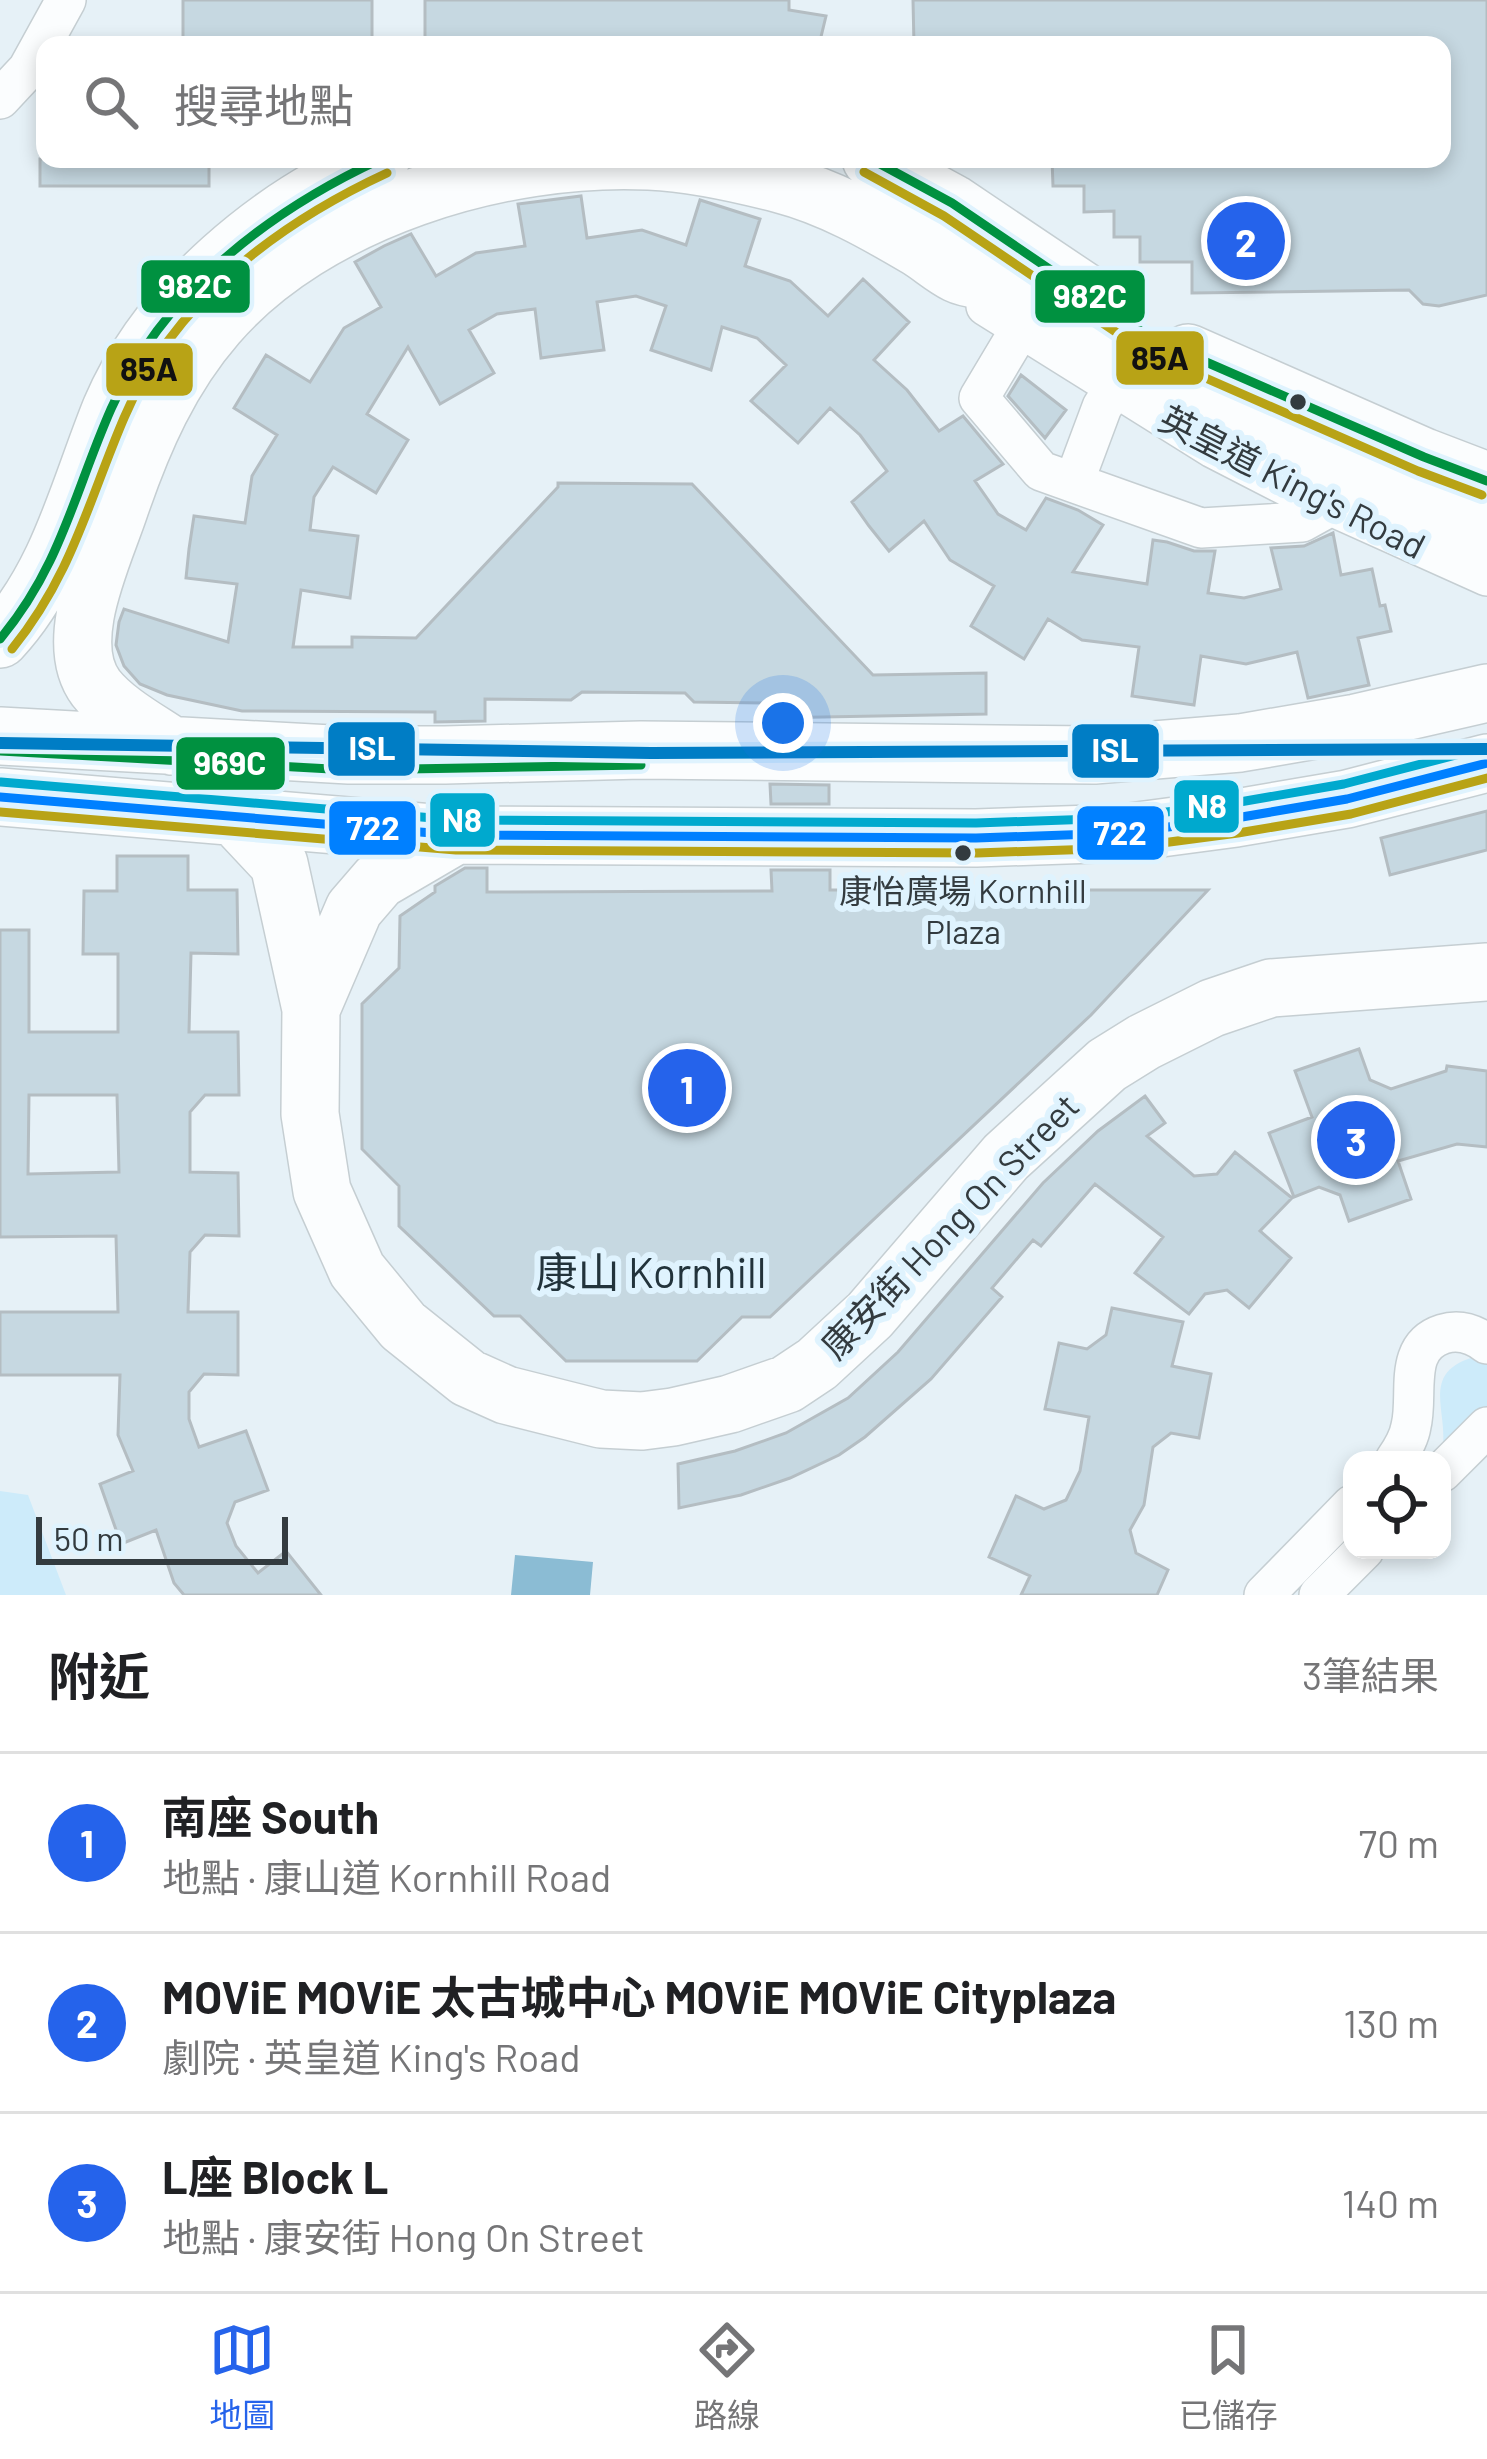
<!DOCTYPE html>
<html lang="zh-TW">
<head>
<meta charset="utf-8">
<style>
	body { margin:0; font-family:Barlow,"Noto Sans TC",sans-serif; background:#f6f6f6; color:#202124 }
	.controls { position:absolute; right:36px; bottom:36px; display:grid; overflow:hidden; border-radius:24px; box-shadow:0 6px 18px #0003 }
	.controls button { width:108px; height:108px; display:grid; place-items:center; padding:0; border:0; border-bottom:3px solid #e0e0e0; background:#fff; color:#202124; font:60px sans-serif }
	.scale { position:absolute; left:36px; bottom:30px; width:252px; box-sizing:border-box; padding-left:12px; border:6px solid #333b3f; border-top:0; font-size:33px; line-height:42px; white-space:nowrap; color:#333b3f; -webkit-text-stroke:9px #dff3fe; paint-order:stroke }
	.you { position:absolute; left:783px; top:723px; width:42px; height:42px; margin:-30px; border:9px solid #fff; border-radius:50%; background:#1a73e8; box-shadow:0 0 0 18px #1a73e833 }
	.badge { display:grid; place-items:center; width:78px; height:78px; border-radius:50%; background:#2563eb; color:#fff; font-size:39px; font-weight:700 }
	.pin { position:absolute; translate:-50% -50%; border:6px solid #fff; box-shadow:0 3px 12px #0006 }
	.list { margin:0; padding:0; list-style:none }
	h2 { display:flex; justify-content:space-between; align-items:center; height:156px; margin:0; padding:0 48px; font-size:51px }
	h2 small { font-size:39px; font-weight:400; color:#757577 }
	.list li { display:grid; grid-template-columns:78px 1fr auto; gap:36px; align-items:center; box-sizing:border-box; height:180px; padding:0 48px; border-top:3px solid #e0e0e0 }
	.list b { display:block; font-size:45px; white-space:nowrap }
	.list p { margin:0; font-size:39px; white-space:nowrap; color:#757577 }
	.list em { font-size:39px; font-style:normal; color:#757577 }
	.icon { flex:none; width:66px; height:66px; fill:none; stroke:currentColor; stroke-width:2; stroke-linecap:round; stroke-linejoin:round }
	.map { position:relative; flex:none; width:1487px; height:1595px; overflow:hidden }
	.search { position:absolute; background:#fff; box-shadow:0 6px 18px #0003; left:36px; right:36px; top:36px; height:132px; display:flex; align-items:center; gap:30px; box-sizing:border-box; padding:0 42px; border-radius:24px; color:#757577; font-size:45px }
	.sheet { height:696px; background:#fff }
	nav { display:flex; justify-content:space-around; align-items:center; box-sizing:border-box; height:168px; border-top:3px solid #e0e0e0; background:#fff; font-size:33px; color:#757577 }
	nav a { display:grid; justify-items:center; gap:6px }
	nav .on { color:#2563eb }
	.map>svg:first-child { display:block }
	.green { fill:#cdebfa }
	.water { fill:#8bbcd4 }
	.building { fill:#c6d8e1; stroke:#b4bdc2; stroke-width:3; fill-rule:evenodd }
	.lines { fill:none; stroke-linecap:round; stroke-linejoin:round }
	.street-casing { stroke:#c5ced2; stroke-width:42 }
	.secondary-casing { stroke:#c5ced2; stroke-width:60 }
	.street { stroke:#fbfdfe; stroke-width:39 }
	.secondary { stroke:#fbfdfe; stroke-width:57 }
	.bus-1-casing { stroke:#dff3fe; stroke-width:18 }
	.bus-2-casing { stroke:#dff3fe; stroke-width:18 }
	.bus-3-casing { stroke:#dff3fe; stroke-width:18 }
	.bus-4-casing { stroke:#dff3fe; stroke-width:18 }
	.bus-5-casing { stroke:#dff3fe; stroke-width:18 }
	.bus-1 { stroke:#0080ff; stroke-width:9 }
	.bus-2 { stroke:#b8a316; stroke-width:9 }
	.bus-3 { stroke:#00a9ce; stroke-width:9 }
	.bus-4 { stroke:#009140; stroke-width:9 }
	.bus-5 { stroke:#009140; stroke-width:9 }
	.metro-1-casing { stroke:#dff3fe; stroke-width:21 }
	.metro-1 { stroke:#007dc5; stroke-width:12 }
	.bus-dot { fill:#333b3f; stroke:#dff3fe; stroke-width:4.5 }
	.labels { text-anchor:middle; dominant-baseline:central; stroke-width:12; stroke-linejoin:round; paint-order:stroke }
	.bus-label { font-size:33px; fill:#333b3f; stroke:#dff3fe }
	.street-label { font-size:36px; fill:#333b3f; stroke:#dff3fe }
	.quarter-label { font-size:42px; fill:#22333b; stroke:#dff3fe }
	.line-badge { stroke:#dff3fe; stroke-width:4.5 }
	.badge-label { font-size:33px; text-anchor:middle; font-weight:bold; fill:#fff }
	.pale-badge-label { font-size:33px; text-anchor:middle; font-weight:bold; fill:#111 }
</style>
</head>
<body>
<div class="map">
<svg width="1487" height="1595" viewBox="0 0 1487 1595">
	<rect width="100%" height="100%" fill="#e6f1f7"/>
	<!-- green -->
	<path class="green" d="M 1478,1356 L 1487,1357 L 1487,1415 L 1442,1451 C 1450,1412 1417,1371 1478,1356 Z
		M 0,1491 L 28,1495 L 66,1595 L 0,1595 Z"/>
	<!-- water -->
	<path class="water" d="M 515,1555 L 593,1562 L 590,1595 L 511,1595 Z"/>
	<!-- building -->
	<path class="building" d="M 183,0 L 372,0 L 372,45 L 183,45 Z
		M 425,0 L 789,0 L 789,10 L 826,16 L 819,45 L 425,45 Z
		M 913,0 L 1487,0 L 1487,295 L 1439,306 L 1423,304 L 1409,290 L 1192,293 L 1192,262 L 1140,262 L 1140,237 L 1114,237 L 1114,211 L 1084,212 L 1084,186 L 1053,186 L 1052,159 L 1442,159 L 1442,45 L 914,45 Z
		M 40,159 L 209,159 L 209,186 L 40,186 Z
		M 581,196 L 587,238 L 642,230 L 686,245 L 700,200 L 760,219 L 745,266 L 790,281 L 828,316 L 863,279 L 909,322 L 874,360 L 907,390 L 939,431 L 963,416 L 1003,464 L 975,481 L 998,514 L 1026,530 L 1046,498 L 1078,510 L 1103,525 L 1073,572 L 1147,584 L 1153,540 L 1167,542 L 1194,551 L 1215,551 L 1208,593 L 1244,598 L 1281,589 L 1271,548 L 1304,546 L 1333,533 L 1341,575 L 1372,569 L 1380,606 L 1385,605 L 1391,631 L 1358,638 L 1369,685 L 1308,698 L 1297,652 L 1246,664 L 1201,656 L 1194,705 L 1132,696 L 1139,647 L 1082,640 L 1048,619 L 1024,659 L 971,626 L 994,586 L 950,560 L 924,521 L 889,551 L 869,526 L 852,502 L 887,471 L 860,435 L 830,408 L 798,443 L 751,401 L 786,365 L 757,338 L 722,327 L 711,370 L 651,350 L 666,306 L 636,296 L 597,302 L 604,350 L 555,356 L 541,358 L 535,309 L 497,314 L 469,330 L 494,373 L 440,404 L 408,347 L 367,414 L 408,440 L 376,493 L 333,467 L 314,497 L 310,530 L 358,536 L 350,598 L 301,590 L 293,647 L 352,647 L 352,637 L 416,638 L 558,487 L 558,483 L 692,484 L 873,675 L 986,673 L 986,714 L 769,718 L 769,703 L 694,702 L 685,693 L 582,692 L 571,700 L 485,699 L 485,721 L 435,722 L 435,712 L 242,711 L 167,695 L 140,684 L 124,666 L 116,645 L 119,622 L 124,609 L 228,642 L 237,584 L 186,578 L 189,549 L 194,516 L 245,523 L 252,476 L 277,435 L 234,408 L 266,355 L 310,382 L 344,328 L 381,307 L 355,262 L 384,246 L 411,234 L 436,276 L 476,253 L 525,246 L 518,204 Z
		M 1021,375 L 1066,410 L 1045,438 L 1008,396 Z
		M 770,784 L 829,785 L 829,804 L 771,804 Z
		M 1487,811 L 1487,850 L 1390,875 L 1381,838 Z
		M 117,856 L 188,856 L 188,890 L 237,890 L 238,954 L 191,953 L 189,1032 L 238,1032 L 239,1095 L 205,1095 L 190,1112 L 190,1172 L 238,1173 L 239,1236 L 205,1235 L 190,1252 L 188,1312 L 238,1312 L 238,1375 L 204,1374 L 189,1392 L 189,1419 L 199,1447 L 246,1431 L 268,1490 L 235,1502 L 227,1523 L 236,1546 L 258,1573 L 286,1551 L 321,1595 L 184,1595 L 174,1583 L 156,1530 L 121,1544 L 100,1484 L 133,1471 L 118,1435 L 120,1375 L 0,1375 L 0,1312 L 118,1312 L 116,1236 L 0,1237 L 0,930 L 29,930 L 29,1032 L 118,1032 L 118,954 L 83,954 L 84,891 L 117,891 ZM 29,1095 L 117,1095 L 119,1172 L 28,1174 Z
		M 465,868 L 487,868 L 487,892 L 772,891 L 771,870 L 830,870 L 830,890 L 1208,890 L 1091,1015 L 770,1317 L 742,1317 L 697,1361 L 566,1361 L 520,1316 L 494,1316 L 399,1226 L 399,1186 L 362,1149 L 362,1004 L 399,968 L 400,916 L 435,892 L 435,886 Z
		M 1359,1049 L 1370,1080 L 1391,1089 L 1446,1071 L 1447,1066 L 1487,1071 L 1487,1147 L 1457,1144 L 1398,1161 L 1411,1199 L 1349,1221 L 1340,1195 L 1319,1187 L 1294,1197 L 1269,1133 L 1312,1117 L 1295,1071 Z
		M 1145,1096 L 1165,1123 L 1147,1136 L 1194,1176 L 1217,1174 L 1235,1152 L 1292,1198 L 1260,1231 L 1291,1258 L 1249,1308 L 1227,1290 L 1205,1294 L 1189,1314 L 1135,1273 L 1163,1237 L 1095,1184 L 1041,1246 L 1033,1240 L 992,1288 L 1002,1297 L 931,1379 L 865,1437 L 839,1455 L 790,1478 L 741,1495 L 679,1508 L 678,1464 L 735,1451 L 786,1433 L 848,1398 L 898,1352 L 1043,1183 L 1098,1131 Z
		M 1112,1308 L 1183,1322 L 1172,1366 L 1211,1374 L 1199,1438 L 1171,1433 L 1153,1447 L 1144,1505 L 1130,1530 L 1136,1553 L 1168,1570 L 1157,1595 L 1021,1595 L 1030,1576 L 989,1557 L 1016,1496 L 1044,1509 L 1066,1500 L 1080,1471 L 1089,1417 L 1045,1409 L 1059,1343 L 1087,1349 L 1106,1335 Z"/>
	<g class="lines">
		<!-- street casing -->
		<g class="street-casing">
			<path id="street" d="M 0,99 L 28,69 L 66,0
				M 986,306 L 1213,448 L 1289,487 L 1487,576
				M 1022,326 L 979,398 L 1041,471 L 1201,528 L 1302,522 L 1331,506
				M 1074,482 L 1102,407 L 1114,388
				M 1395,1460 C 1402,1450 1409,1439 1411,1426 C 1419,1395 1402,1347 1443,1334 C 1459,1329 1474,1334 1487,1344
				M 1442,1472 L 1487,1427
				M 1264,1595 L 1352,1505
				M 1319,1595 L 1364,1550"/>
		</g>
		<!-- secondary casing -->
		<g class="secondary-casing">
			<path id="secondary" d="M 871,159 L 952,203 L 1083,291
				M 1188,353 L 1424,457 L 1487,481
				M 0,639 C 59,576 79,488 111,409 C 158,298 271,204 381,159
				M 0,736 L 349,755 L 445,755 L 641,750 L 1094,755 L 1240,743 L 1356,723 L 1487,693
				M 172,746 C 147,729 115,712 96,688 C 61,641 104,556 120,507 C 143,440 170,378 217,324 C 316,210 502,154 649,161 C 693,163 738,173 780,184 C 830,197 874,222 918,248 C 931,256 943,267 957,274 C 971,281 989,279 1003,285 C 1032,296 1059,318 1085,333 C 1136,364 1190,393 1243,421 C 1322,462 1406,492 1487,527
				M 0,797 L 456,835 L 976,838 L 1123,833 L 1236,818 L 1347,799 L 1487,763
				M 234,816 L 279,864 L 311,1009 L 310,1114 L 322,1191 L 357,1270 L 403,1326 L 468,1378 L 506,1395 L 601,1419 L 642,1421 L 673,1417 L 730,1404 L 787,1384 L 817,1364 L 870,1315 L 1006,1157 L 1107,1065 L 1144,1042 L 1212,1008 L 1271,988 L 1487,972
				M 311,1009 L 354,909 L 379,880 L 456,835"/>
		</g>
		<!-- street -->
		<use href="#street" class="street"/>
		<!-- secondary -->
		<use href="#secondary" class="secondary"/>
		<!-- bus-1 casing -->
		<g class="bus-1-casing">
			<path id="bus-1" d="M 0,797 L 456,835 L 976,838 L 1123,833 L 1236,818 L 1347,799 L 1487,763"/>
		</g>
		<!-- bus-2 casing -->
		<g class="bus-2-casing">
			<path id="bus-2" d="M 864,172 L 944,216 L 1144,351 L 1418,471 L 1482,495
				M 12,649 C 72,575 88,502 124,418 C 173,302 277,224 387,173
				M 0,812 L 456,850 L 977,853 L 1124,848 L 1238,833 L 1351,814 L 1487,778"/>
		</g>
		<!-- bus-3 casing -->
		<g class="bus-3-casing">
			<path id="bus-3" d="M 1,782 L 457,820 L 976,823 L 1122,818 L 1234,803 L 1344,784 L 1483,748"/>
		</g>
		<!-- bus-4 casing -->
		<g class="bus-4-casing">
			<path id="bus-4" d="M 0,751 L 349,770 L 641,765"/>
		</g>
		<!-- bus-5 casing -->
		<g class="bus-5-casing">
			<path id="bus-5" d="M 871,159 L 952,203 L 1151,338 L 1424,457 L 1487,481
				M 0,639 C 61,566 74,493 111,409 C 163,292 267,212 381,159"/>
		</g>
		<!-- bus-1 -->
		<use href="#bus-1" class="bus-1"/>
		<!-- bus-2 -->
		<use href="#bus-2" class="bus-2"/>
		<!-- bus-3 -->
		<use href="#bus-3" class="bus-3"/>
		<!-- bus-4 -->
		<use href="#bus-4" class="bus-4"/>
		<!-- bus-5 -->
		<use href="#bus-5" class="bus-5"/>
		<!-- metro-1 casing -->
		<g class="metro-1-casing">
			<path id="metro-1" d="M 0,743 L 651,753 L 1487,749"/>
		</g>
		<!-- metro-1 -->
		<use href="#metro-1" class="metro-1"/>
	</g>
	<!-- markers -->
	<g class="bus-dot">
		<circle cx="1298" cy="402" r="10"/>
		<circle cx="963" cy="853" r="10"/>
	</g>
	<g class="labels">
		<!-- bus labels -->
		<g class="bus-label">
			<text x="963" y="890">康怡廣場 Kornhill<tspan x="963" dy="41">Plaza</tspan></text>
		</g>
		<!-- street labels -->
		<g class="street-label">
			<text transform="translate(1293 481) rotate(27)">英皇道 King's Road</text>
			<text transform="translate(949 1225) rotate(-46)">康安街 Hong On Street</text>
		</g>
		<!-- quarter labels -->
		<g class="quarter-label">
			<text x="651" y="1271">康山 Kornhill</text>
		</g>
	</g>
	<g class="line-badge">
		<rect x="139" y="258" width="113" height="57" rx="12" fill="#009140"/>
		<rect x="1033" y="268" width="114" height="57" rx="12" fill="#009140"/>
		<rect x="1114" y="329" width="92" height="58" rx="12" fill="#b8a316"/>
		<rect x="104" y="341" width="91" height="57" rx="12" fill="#b8a316"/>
		<rect x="326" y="720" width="91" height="58" rx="12" fill="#007dc5"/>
		<rect x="1070" y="722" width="91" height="58" rx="12" fill="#007dc5"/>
		<rect x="174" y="735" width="113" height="57" rx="12" fill="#009140"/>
		<rect x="1172" y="778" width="69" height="57" rx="12" fill="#00a9ce"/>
		<rect x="428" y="791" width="69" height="58" rx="12" fill="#00a9ce"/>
		<rect x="327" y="799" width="91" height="58" rx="12" fill="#0080ff"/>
		<rect x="1075" y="804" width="91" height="58" rx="12" fill="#0080ff"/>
	</g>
	<g class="badge-label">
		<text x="195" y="298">982C</text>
		<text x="1090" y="308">982C</text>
		<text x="372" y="760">ISL</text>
		<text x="1115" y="762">ISL</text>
		<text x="230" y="775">969C</text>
		<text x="1207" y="818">N8</text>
		<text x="462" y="832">N8</text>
		<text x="373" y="840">722</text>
		<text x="1120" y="845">722</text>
	</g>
	<g class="pale-badge-label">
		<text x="1160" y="370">85A</text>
		<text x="149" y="381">85A</text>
	</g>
</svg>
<div class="controls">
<button><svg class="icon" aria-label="locate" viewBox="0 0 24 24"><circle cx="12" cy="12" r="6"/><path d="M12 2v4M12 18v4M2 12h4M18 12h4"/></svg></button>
</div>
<div class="scale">50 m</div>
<div class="you"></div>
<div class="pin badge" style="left:687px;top:1088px">1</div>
<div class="pin badge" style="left:1246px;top:241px">2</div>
<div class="pin badge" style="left:1356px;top:1140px">3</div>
<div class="search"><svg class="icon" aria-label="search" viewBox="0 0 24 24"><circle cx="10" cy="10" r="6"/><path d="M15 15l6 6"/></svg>搜尋地點</div>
</div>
<section class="sheet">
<h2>附近<small>3筆結果</small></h2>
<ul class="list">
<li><span class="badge">1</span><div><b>南座 South</b><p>地點 · 康山道 Kornhill Road</p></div><em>70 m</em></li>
<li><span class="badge">2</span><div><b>MOViE MOViE 太古城中心 MOViE MOViE Cityplaza</b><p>劇院 · 英皇道 King's Road</p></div><em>130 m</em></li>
<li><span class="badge">3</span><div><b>L座 Block L</b><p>地點 · 康安街 Hong On Street</p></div><em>140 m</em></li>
</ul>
</section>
<nav>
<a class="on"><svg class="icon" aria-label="map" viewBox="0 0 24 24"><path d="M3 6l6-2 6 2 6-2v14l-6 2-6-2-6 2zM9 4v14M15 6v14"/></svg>地圖</a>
<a><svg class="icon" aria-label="directions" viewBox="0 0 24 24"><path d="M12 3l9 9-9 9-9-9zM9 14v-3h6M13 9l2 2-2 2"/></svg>路線</a>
<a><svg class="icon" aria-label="saved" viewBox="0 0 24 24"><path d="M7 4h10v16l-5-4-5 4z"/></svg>已儲存</a>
</nav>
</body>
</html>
